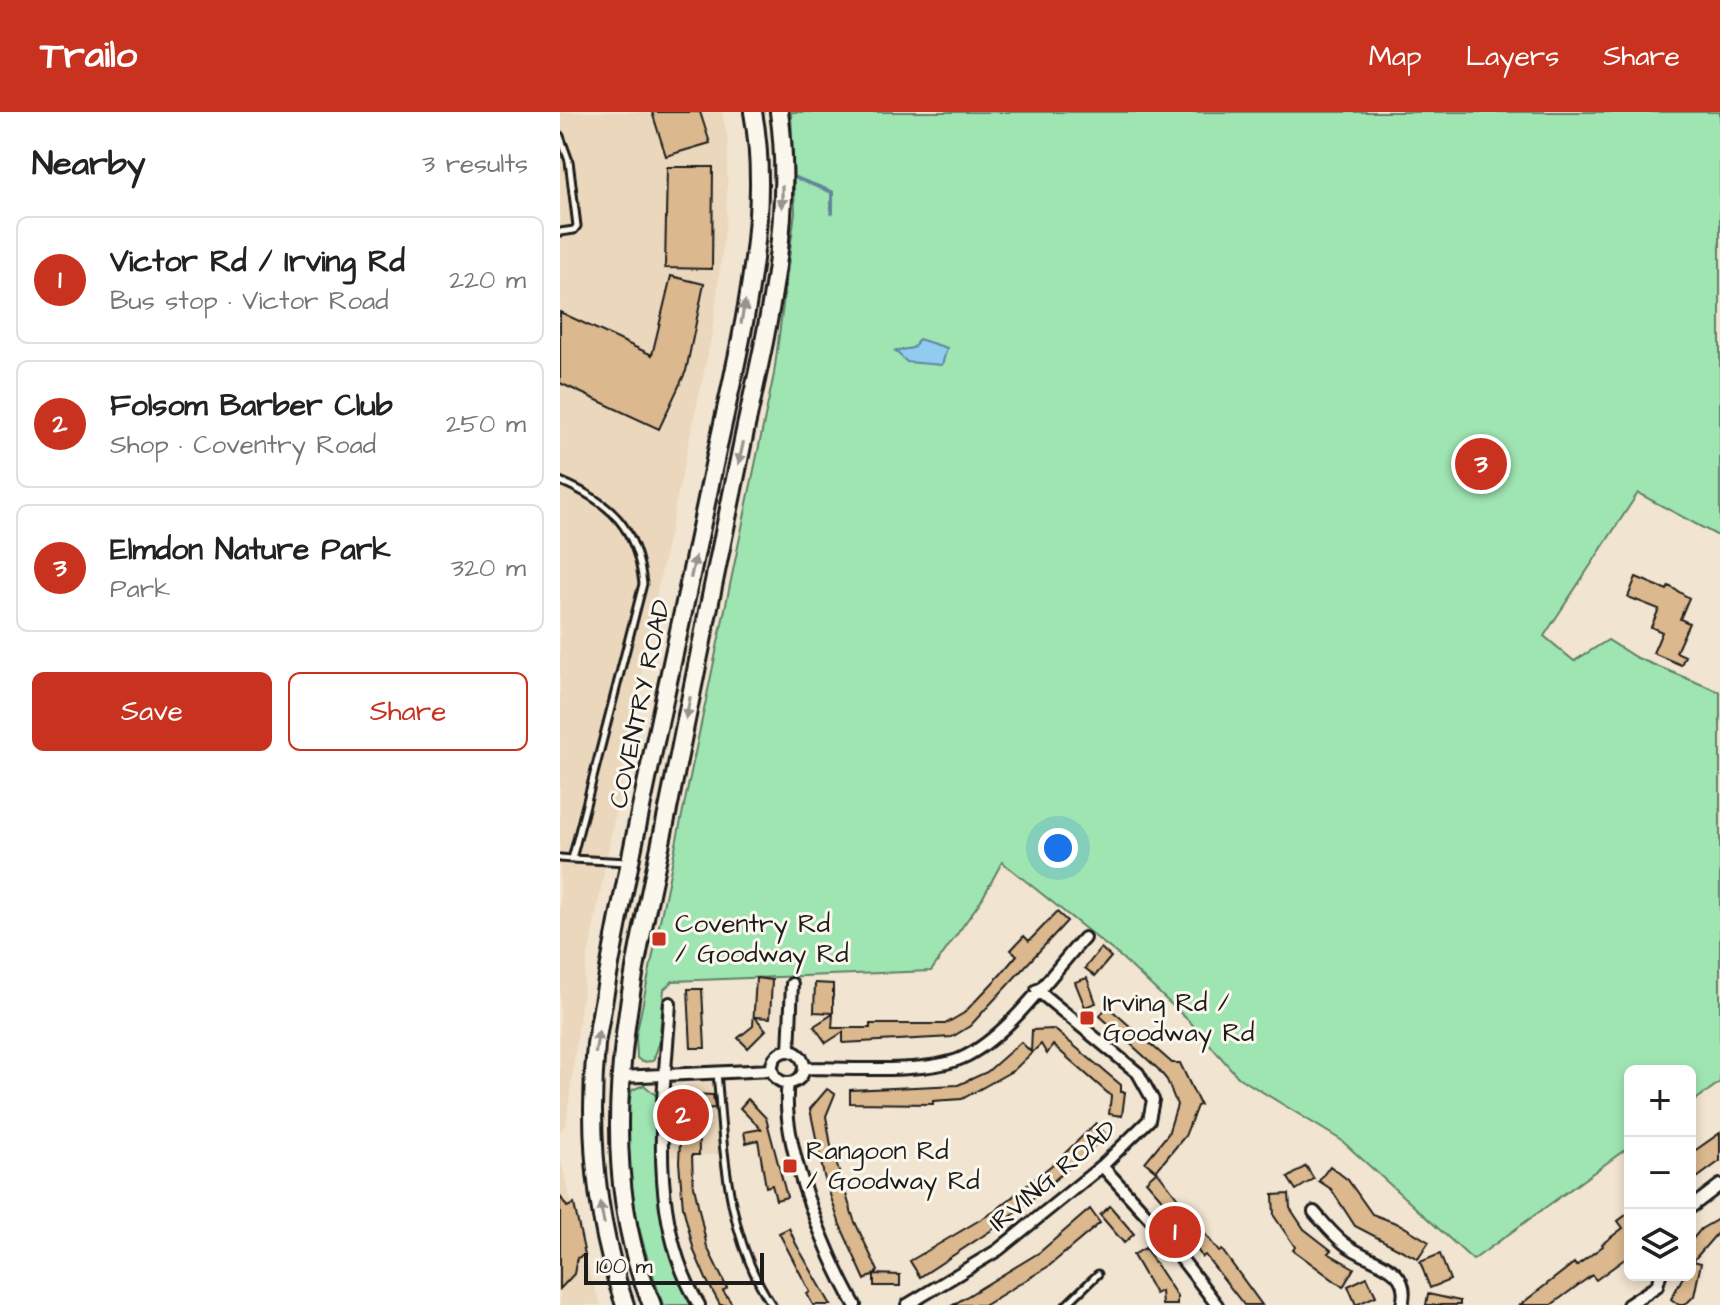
<!DOCTYPE html>
<html lang="en">
<head>
<meta charset="utf-8">
<style>
	body { margin:0; font-family:"Architects Daughter",sans-serif; background:#f6f6f6; color:#222 }
	.controls { position:absolute; right:24px; bottom:24px; display:grid; overflow:hidden; border-radius:12px; box-shadow:0 4px 12px #0003 }
	.controls button { width:72px; height:72px; display:grid; place-items:center; padding:0; border:0; border-bottom:2px solid #e0e0e0; background:#fff; color:#222; font:40px sans-serif }
	.scale { position:absolute; left:24px; bottom:20px; width:180px; box-sizing:border-box; padding-left:8px; border:4px solid #1c1c1c; border-top:0; font-size:22px; line-height:28px; white-space:nowrap; color:#1c1c1c; -webkit-text-stroke:6px #fbf7ec; paint-order:stroke }
	.you { position:absolute; left:498px; top:736px; width:28px; height:28px; margin:-20px; border:6px solid #fff; border-radius:50%; background:#1a73e8; box-shadow:0 0 0 12px #1a73e833 }
	.badge { display:grid; place-items:center; width:52px; height:52px; border-radius:50%; background:#c8321e; color:#fff; font-size:26px; font-weight:700 }
	.pin { position:absolute; translate:-50% -50%; border:4px solid #fff; box-shadow:0 2px 8px #0006 }
	.list { margin:0; padding:0; list-style:none }
	h2 { display:flex; justify-content:space-between; align-items:center; height:104px; margin:0; padding:0 32px; font-size:34px }
	h2 small { font-size:26px; font-weight:400; color:#767676 }
	.list li { display:grid; grid-template-columns:52px 1fr auto; gap:24px; align-items:center; box-sizing:border-box; height:128px; margin:0 16px 16px; padding:0 16px; border:2px solid #e0e0e0; border-radius:12px }
	.list b { display:block; font-size:30px; white-space:nowrap }
	.list p { margin:0; font-size:26px; white-space:nowrap; color:#767676 }
	.list em { font-size:26px; font-style:normal; color:#767676 }
	.actions { display:flex; gap:16px; padding:24px 32px }
	.actions a { flex:1; padding:18px 0; border:2px solid #c8321e; border-radius:12px; text-align:center; font-size:28px; color:#c8321e }
	.actions .main { background:#c8321e; color:#fff }
	.icon { flex:none; width:44px; height:44px; fill:none; stroke:currentColor; stroke-width:2; stroke-linecap:round; stroke-linejoin:round }
	.map { position:relative; flex:none; width:1160px; height:1193px; overflow:hidden }
	header { display:flex; align-items:center; gap:48px; box-sizing:border-box; height:112px; padding:0 40px; background:#c8321e; color:#fff }
	header strong { font-size:38px }
	nav { display:flex; gap:44px; margin-inline-start:auto; font-size:28px }
	main { display:flex }
	aside { flex:1; background:#fff }
	.map>svg:first-child { display:block }
	.built { fill:#ead7bc }
	.green { fill:#9fe5b2; stroke:#5e8067; stroke-width:2 }
	.water { fill:#90ccf0; stroke:#62869b; stroke-width:2 }
	.lines { fill:none; stroke-linecap:round; stroke-linejoin:round }
	.stream { stroke:#62869b; stroke-width:4 }
	.building { fill:#dbb88d; stroke:#1c1c1c; stroke-width:2 }
	.service-casing { stroke:#1c1c1c; stroke-width:11 }
	.minor-casing { stroke:#1c1c1c; stroke-width:16 }
	.trunk-casing { stroke:#1c1c1c; stroke-width:22 }
	.service { stroke:#fbf7ec; stroke-width:5 }
	.minor { stroke:#fbf7ec; stroke-width:10 }
	.trunk { stroke:#fbf7ec; stroke-width:16 }
	.oneway { fill:#97948e }
	.poi-dot { fill:#c8321e; stroke:#fbf7ec; stroke-width:3 }
	.labels { text-anchor:middle; dominant-baseline:central; stroke-width:6; stroke-linejoin:round; paint-order:stroke }
	.street-label { font-size:26px; fill:#1c1c1c; stroke:#fbf7ec }
	.poi-label { font-size:26px; fill:#1c1c1c; stroke:#fbf7ec; text-anchor:start }
</style>
</head>
<body>
<header>
<strong>Trailo</strong>
<nav><a>Map</a><a>Layers</a><a>Share</a></nav>
</header>
<main>
<aside>
<h2>Nearby<small>3 results</small></h2>
<ul class="list">
<li><span class="badge">1</span><div><b>Victor Rd / Irving Rd</b><p>Bus stop · Victor Road</p></div><em>220 m</em></li>
<li><span class="badge">2</span><div><b>Folsom Barber Club</b><p>Shop · Coventry Road</p></div><em>250 m</em></li>
<li><span class="badge">3</span><div><b>Elmdon Nature Park</b><p>Park</p></div><em>320 m</em></li>
</ul>
<div class="actions"><a class="main">Save</a><a>Share</a></div>
</aside>
<div class="map">
<svg width="1160" height="1193" viewBox="0 0 1160 1193">
	<rect width="100%" height="100%" fill="#f1e4d0"/>
	<filter id="ink" filterUnits="userSpaceOnUse"><feTurbulence type="fractalNoise" baseFrequency=".0125" numOctaves="2"/><feDisplacementMap in="SourceGraphic" scale="16" xChannelSelector="R" yChannelSelector="G"/><feConvolveMatrix kernelMatrix="1 2 1 2 8 2 1 2 1" color-interpolation-filters="sRGB"/></filter>
	<g filter="url(#ink)">
		<!-- built -->
		<path class="built" d="M 0,0 L 162,0 L 168,30 L 166,107 L 152,222 L 98,474 L 25,861 L 6,1012 L 0,1020 Z
			M 158,969 L 165,1042 L 109,1045 L 110,991 L 127,972 Z
			M 0,1046 L 30,1165 L 41,1193 L 0,1193 Z"/>
		<!-- green -->
		<path class="green" d="M 231,0 L 1160,0 L 1160,425 L 1078,381 L 984,524 L 1014,549 L 1048,528 L 1075,545 L 1160,580 L 1160,970 L 1130,992 L 1130,959 L 1070,959 L 1070,1034 L 913,1148 L 781,1028 L 678,965 L 631,911 L 562,846 L 442,750 L 422,787 L 371,859 L 113,869 L 104,877 L 99,932 L 93,949 L 82,950 L 77,946 L 76,924 L 214,262 L 235,100 Z
			M 84,973 L 99,986 C 97,1059 99,1127 133,1193 L 103,1193 C 81,1128 53,1047 72,978 Z"/>
		<!-- water -->
		<path class="water" d="M 359,227 L 387,236 L 382,253 L 347,250 L 335,239 L 353,236 Z"/>
		<g class="lines">
			<!-- stream -->
			<path class="stream" d="M 236,66 L 272,80 L 272,101"/>
		</g>
		<!-- building -->
		<path class="building" d="M 92,0 L 140,0 L 150,31 L 106,44 Z
			M 107,55 L 153,55 L 152,157 L 105,156 Z
			M 111,164 L 144,172 L 126,259 L 99,317 L 0,271 L 0,200 L 92,243 Z
			M 1076,465 L 1107,478 L 1109,474 L 1129,486 L 1120,507 L 1129,511 L 1116,540 L 1125,544 L 1121,553 L 1093,541 L 1102,520 L 1091,515 L 1099,497 L 1068,485 Z
			M 497,800 L 507,809 L 410,914 L 392,925 L 283,931 L 283,920 L 266,931 L 254,914 L 273,902 L 272,916 L 310,916 L 310,912 L 385,912 L 404,901 L 441,862 L 457,843 L 451,838 L 464,824 L 469,829 Z
			M 541,836 L 551,845 L 535,864 L 525,856 Z
			M 196,866 L 212,868 L 210,906 L 195,905 L 206,918 L 188,936 L 178,926 L 193,914 Z
			M 527,866 L 536,891 L 525,895 L 515,870 Z
			M 255,871 L 273,872 L 273,901 L 254,900 Z
			M 128,877 L 142,877 L 145,936 L 131,936 Z
			M 547,894 L 612,951 L 620,951 L 640,993 L 637,994 L 625,1024 L 596,1059 L 585,1050 L 608,1022 L 617,993 L 607,968 L 598,957 L 540,904 Z
			M 494,917 L 561,973 L 561,980 L 565,980 L 562,1004 L 549,1002 L 551,984 L 493,933 L 487,942 L 481,932 L 454,958 L 402,987 L 373,989 L 373,992 L 290,991 L 290,978 L 398,973 L 427,960 L 461,930 L 471,940 L 472,918 Z
			M 267,977 L 275,982 L 266,1004 L 271,1034 L 294,1108 L 318,1159 L 314,1162 L 340,1163 L 340,1174 L 314,1174 L 314,1162 L 305,1168 L 280,1113 L 264,1064 L 250,997 Z
			M 131,982 L 153,983 L 155,996 L 138,997 L 139,1043 L 132,1043 L 133,1069 L 147,1135 L 167,1176 L 163,1179 L 173,1193 L 160,1193 L 146,1167 L 134,1139 L 123,1095 L 119,1050 L 122,992 Z
			M 188,987 L 206,1006 L 227,1085 L 216,1088 L 212,1073 L 206,1075 L 198,1028 L 186,1031 L 184,1020 L 201,1017 L 180,996 Z
			M 536,1011 L 546,1023 L 523,1044 L 447,1108 L 360,1165 L 350,1149 L 435,1099 L 498,1048 Z
			M 1160,1021 L 1160,1049 L 1130,1071 L 1130,1042 Z
			M 746,1054 L 754,1067 L 736,1078 L 728,1066 Z
			M 770,1054 L 788,1068 L 812,1102 L 841,1113 L 869,1130 L 858,1147 L 795,1114 L 771,1077 L 759,1069 Z
			M 597,1059 L 659,1140 L 662,1138 L 702,1193 L 684,1193 L 645,1143 L 642,1145 L 615,1102 L 586,1069 Z
			M 729,1082 L 730,1096 L 744,1117 L 771,1138 L 768,1141 L 794,1156 L 783,1175 L 733,1138 L 735,1135 L 714,1104 L 713,1083 Z
			M 0,1084 L 7,1095 L 14,1092 L 25,1143 L 17,1146 L 14,1162 L 0,1177 Z
			M 550,1094 L 574,1122 L 564,1131 L 540,1103 Z
			M 530,1097 L 540,1111 L 489,1154 L 425,1193 L 393,1193 L 480,1140 Z
			M 1070,1100 L 1070,1143 L 1036,1168 L 1032,1163 L 991,1193 L 960,1193 L 1014,1151 L 1016,1154 L 1043,1134 L 1042,1132 L 1063,1116 L 1058,1109 Z
			M 1160,1106 L 1160,1118 L 1133,1149 L 1141,1151 L 1134,1184 L 1125,1193 L 1119,1193 L 1111,1187 L 1124,1163 L 1130,1163 L 1130,1130 L 1141,1117 Z
			M 229,1116 L 236,1132 L 271,1193 L 253,1193 L 247,1182 L 250,1180 L 219,1121 Z
			M 585,1136 L 617,1184 L 617,1193 L 602,1193 L 601,1179 L 595,1182 L 589,1171 L 573,1143 Z
			M 880,1142 L 890,1168 L 870,1176 L 860,1150 Z
			M 807,1165 L 816,1184 L 796,1193 L 788,1174 Z
			M 868,1182 L 900,1189 L 900,1193 L 866,1193 Z"/>
		<g class="lines">
			<!-- service casing -->
			<g class="service-casing">
				<path id="service" d="M 0,24 L 9,49 L 17,114 L 14,118 L 0,120
					M 0,369 C 51,390 77,416 83,472 L 12,747 L 0,746
					M 12,747 L 67,750
					M 157,960 C 164,1039 166,1125 212,1193
					M 506,1193 L 538,1162"/>
			</g>
			<!-- minor casing -->
			<g class="minor-casing">
				<path id="minor" d="M 110,891 C 104,989 85,1104 139,1193
					M212 955a16 16 0 1 1 32 0a16 16 0 1 1-32 0Z
					M 229,939 L 232,872
					M 244,956 C 286,956 366,962 402,946 C 447,926 491,862 524,826
					M 60,965 L 212,958
					M 228,971 C 219,1029 266,1143 295,1193
					M 542,1054 L 594,1111 L 657,1193
					M 1130,1096 L 1160,1073
					M 754,1100 C 764,1111 773,1123 785,1132 C 809,1151 853,1153 842,1193
					M 347,1193 L 438,1138 L 542,1054 L 589,1008 L 593,988 L 578,961 L 477,878
					M 1068,1193 L 1097,1174 L 1100,1163"/>
			</g>
			<!-- trunk casing -->
			<g class="trunk-casing">
				<path id="trunk" d="M 65,1193 C 35,1108 28,1021 36,932 C 68,740 114,549 153,358 C 176,246 214,112 193,0
					M 92,1193 C 23,1028 78,846 112,678 C 136,557 161,435 186,314 C 208,214 234,103 219,0"/>
			</g>
			<!-- service -->
			<use href="#service" class="service"/>
			<!-- minor -->
			<use href="#minor" class="minor"/>
			<!-- trunk -->
			<use href="#trunk" class="trunk"/>
		</g>
		<!-- one-way arrows -->
		<defs><path id="oneway-solid" d="M-6-.8H1V-3.2L6.5 0L1 3.2V.8H-6Z" transform="scale(2)"/></defs>
		<g class="oneway">
			<use href="#oneway-solid" transform="translate(222 85) rotate(90)"/>
			<use href="#oneway-solid" transform="translate(183 200) rotate(-80)"/>
			<use href="#oneway-solid" transform="translate(181 341) rotate(102)"/>
			<use href="#oneway-solid" transform="translate(133 455) rotate(-78)"/>
			<use href="#oneway-solid" transform="translate(128 596) rotate(101)"/>
			<use href="#oneway-solid" transform="translate(37 930) rotate(-82)"/>
			<use href="#oneway-solid" transform="translate(42 1101) rotate(-101)"/>
		</g>
	</g>
	<!-- markers -->
	<g class="poi-dot">
		<rect x="91" y="819" width="16" height="16" rx="4"/>
		<rect x="519" y="898" width="16" height="16" rx="4"/>
		<rect x="222" y="1046" width="16" height="16" rx="4"/>
	</g>
	<g class="labels">
		<!-- street labels -->
		<g class="street-label">
			<text transform="translate(80 592) rotate(-78)">COVENTRY ROAD</text>
			<text transform="translate(493 1064) rotate(-40)">IRVING ROAD</text>
		</g>
		<!-- poi labels -->
		<g class="poi-label">
			<text x="115" y="812">Coventry Rd<tspan x="115" dy="30">/ Goodway Rd</tspan></text>
			<text x="543" y="891">Irving Rd /<tspan x="543" dy="30">Goodway Rd</tspan></text>
			<text x="246" y="1039">Rangoon Rd<tspan x="246" dy="30">/ Goodway Rd</tspan></text>
		</g>
	</g>
</svg>
<div class="controls">
<button>+</button>
<button>−</button>
<button><svg class="icon" aria-label="layers" viewBox="0 0 24 24"><path d="M12 4l9 5-9 5-9-5zM3 14l9 5 9-5"/></svg></button>
</div>
<div class="scale">100 m</div>
<div class="you"></div>
<div class="pin badge" style="left:615px;top:1120px">1</div>
<div class="pin badge" style="left:123px;top:1003px">2</div>
<div class="pin badge" style="left:921px;top:352px">3</div>
</div>
</main>
</body>
</html>
